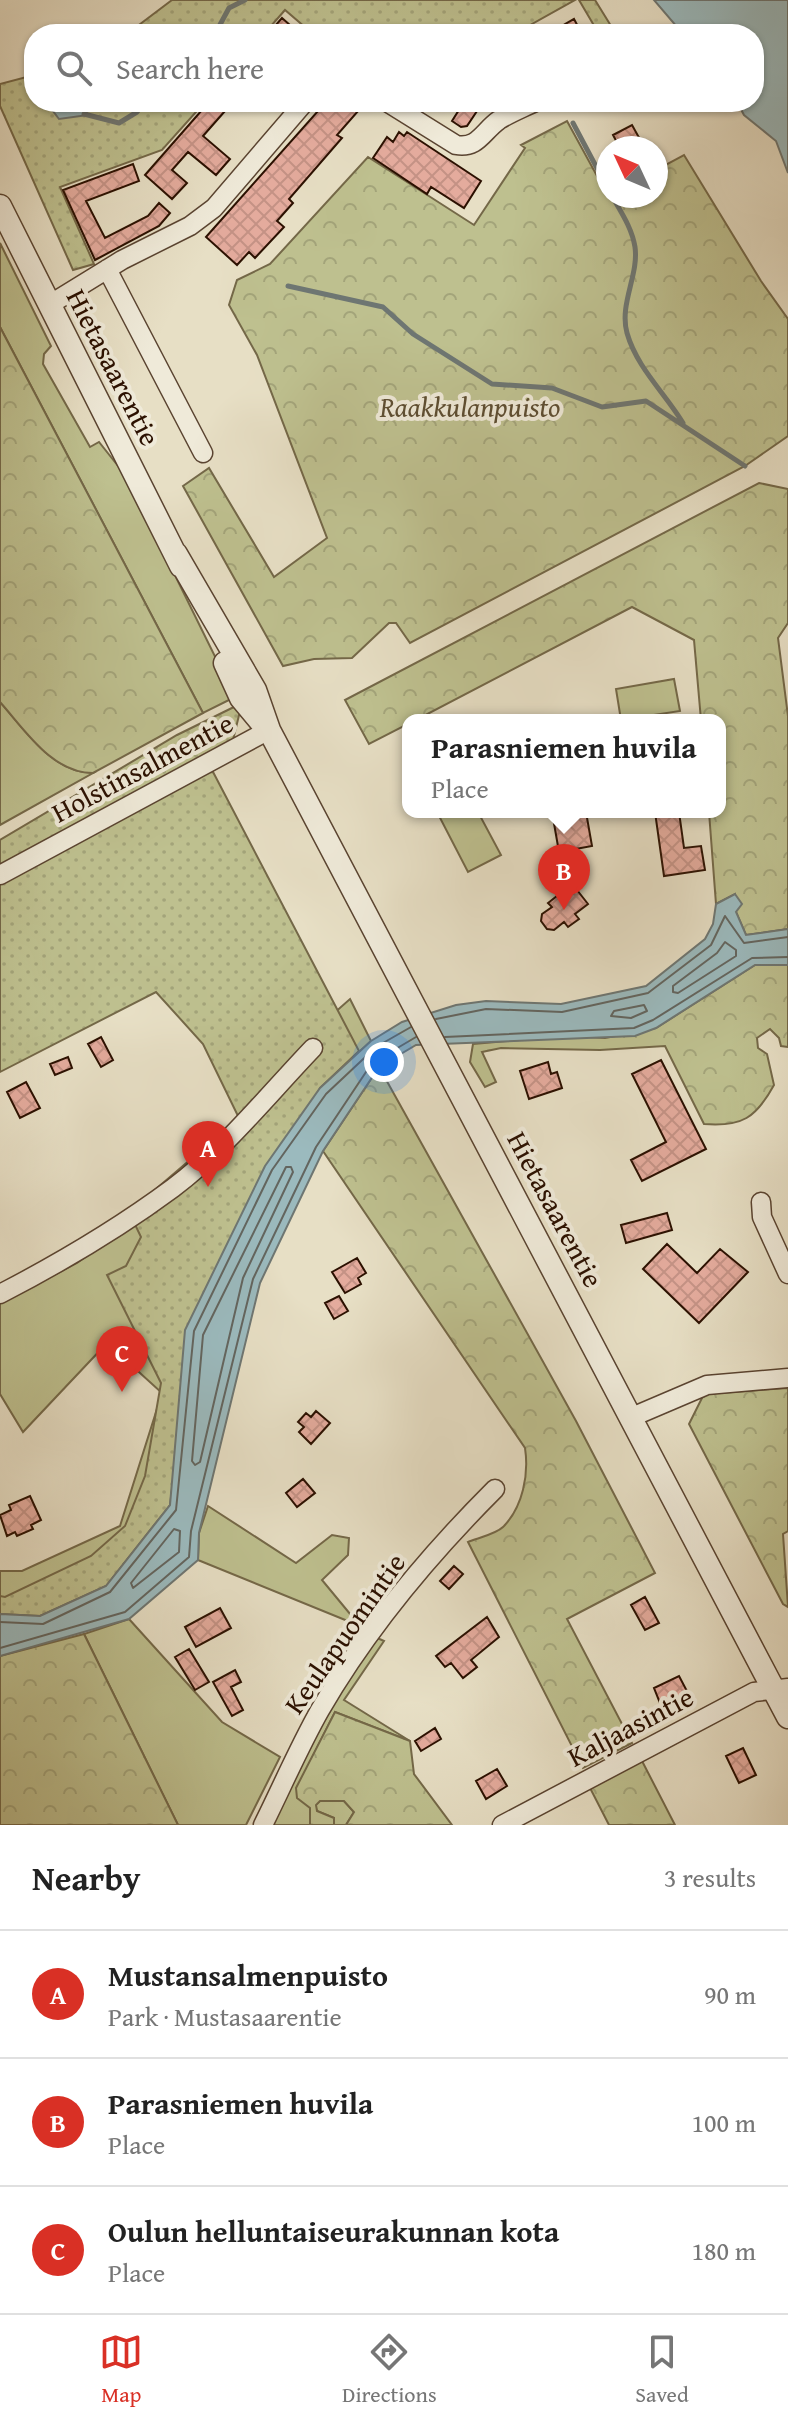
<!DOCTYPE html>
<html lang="en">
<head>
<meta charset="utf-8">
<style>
	body { margin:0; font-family:"Gentium Book Plus",serif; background:#f2f2f2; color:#222 }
	.compass { position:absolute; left:596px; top:136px; width:72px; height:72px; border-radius:50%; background:#fff; box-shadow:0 2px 6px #0004; rotate:314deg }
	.you { position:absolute; left:384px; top:1062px; width:28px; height:28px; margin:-20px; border:6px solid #fff; border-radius:50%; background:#1a73e8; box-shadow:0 0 0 12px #1a73e833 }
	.badge { display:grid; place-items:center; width:52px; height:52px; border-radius:50%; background:#d93025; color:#fff; font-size:26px; font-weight:700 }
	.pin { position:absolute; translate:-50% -66px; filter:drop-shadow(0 2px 4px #0008) }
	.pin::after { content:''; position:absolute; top:42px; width:28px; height:24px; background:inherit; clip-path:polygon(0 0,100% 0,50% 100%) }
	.popup { position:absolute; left:402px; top:714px; width:324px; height:104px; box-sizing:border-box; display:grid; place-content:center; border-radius:16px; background:#fff; filter:drop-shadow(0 2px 6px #0005); font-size:26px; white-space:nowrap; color:#767676 }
	.popup b { font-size:30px; color:#222 }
	.popup::after { content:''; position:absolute; left:50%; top:100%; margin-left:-16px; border:16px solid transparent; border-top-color:#fff }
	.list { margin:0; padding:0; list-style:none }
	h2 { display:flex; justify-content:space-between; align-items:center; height:104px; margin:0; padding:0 32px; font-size:34px }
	h2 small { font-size:26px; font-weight:400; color:#767676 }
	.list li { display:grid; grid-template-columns:52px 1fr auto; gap:24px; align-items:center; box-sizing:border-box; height:128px; padding:0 32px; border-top:2px solid #e0e0e0 }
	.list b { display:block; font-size:30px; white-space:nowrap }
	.list p { margin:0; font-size:26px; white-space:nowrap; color:#767676 }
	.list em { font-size:26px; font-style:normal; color:#767676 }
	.icon { flex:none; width:44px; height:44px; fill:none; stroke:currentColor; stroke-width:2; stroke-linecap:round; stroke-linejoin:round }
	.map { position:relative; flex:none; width:788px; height:1825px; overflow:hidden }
	.search { position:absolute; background:#fff; box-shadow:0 2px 6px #0004; left:24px; right:24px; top:24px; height:88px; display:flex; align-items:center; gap:20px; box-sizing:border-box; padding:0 28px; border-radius:32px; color:#767676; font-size:30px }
	.sheet { height:488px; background:#fff }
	nav { display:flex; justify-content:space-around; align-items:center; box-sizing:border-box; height:112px; border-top:2px solid #e0e0e0; background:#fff; font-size:22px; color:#767676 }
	nav a { display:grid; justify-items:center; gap:4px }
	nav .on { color:#d93025 }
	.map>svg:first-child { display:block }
	.grass { fill:#bec08f; stroke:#746848; stroke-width:2 }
	.forest { fill:url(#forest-crowns); stroke:#746848; stroke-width:2 }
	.park { fill:url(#park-dots); stroke:#746848; stroke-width:2 }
	.water { fill:#9bbabe; stroke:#6e7672; stroke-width:2 }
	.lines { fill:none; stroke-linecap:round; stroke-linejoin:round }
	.shore { stroke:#63655f; stroke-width:2 }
	.stream { stroke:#6e7672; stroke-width:5 }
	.building { fill:url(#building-cross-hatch); stroke:#2b1000; stroke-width:2 }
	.minor-casing { stroke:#5a4431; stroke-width:21 }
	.tertiary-casing { stroke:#5a4431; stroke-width:25 }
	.minor { stroke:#efead9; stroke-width:18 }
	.tertiary { stroke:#efead9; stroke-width:22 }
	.labels { text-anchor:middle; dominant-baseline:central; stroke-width:8; stroke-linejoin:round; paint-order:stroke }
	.street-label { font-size:28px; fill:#2b1000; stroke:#efead9 }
	.park-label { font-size:28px; font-style:italic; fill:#5e4e32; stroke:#efead9 }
</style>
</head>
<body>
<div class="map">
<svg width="788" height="1825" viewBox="0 0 788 1825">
	<defs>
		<pattern id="forest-crowns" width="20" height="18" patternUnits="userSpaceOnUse" patternTransform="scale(2)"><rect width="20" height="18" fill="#bec08f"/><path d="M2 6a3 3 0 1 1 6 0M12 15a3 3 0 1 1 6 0" fill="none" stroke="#a3a47a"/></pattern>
		<pattern id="park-dots" width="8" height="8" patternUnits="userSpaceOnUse" patternTransform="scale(2)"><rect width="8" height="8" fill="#bec08f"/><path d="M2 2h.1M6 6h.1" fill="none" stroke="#a3a47a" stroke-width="1.8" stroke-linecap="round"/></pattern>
		<pattern id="building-cross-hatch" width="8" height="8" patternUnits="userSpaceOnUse" patternTransform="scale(2)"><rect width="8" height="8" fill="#e4ab9d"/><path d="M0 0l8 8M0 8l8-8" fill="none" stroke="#c49285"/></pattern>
	</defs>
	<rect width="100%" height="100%" fill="#e7dfc5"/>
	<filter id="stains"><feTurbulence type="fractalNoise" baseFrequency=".0025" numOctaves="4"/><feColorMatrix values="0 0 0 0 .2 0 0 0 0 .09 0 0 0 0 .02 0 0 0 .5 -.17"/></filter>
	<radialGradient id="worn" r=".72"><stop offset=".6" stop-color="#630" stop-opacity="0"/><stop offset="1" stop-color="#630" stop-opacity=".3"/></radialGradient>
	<!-- grass -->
	<path class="grass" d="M 0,243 L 51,346 L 44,354 L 43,364 L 90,447 L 99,442 L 126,476 L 235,697 L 203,713 L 0,327 Z
		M 674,679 L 680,711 L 621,720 L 616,689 Z
		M 0,702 C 25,730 52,773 93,773 L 0,825 Z
		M 437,812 L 478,812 L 501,855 L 468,872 Z
		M 350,999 L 371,1041 L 320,1088 L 106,1586 L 0,1614 L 0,1571 L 22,1571 L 120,1526 L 162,1393 L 107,1343 L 23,1432 L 0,1394 L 0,1303 L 77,1263 L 181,1191 L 324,1022 Z
		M 208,1506 L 296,1563 L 332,1535 L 349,1538 L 348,1555 L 322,1580 L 360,1626 L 198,1560 L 199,1533 Z
		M 129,1619 L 222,1722 L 280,1757 L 246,1825 L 178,1825 L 84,1634 Z
		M 375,1637 L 384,1641 L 344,1700 L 410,1741 L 335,1712 L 297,1788 L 310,1807 L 310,1825 L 268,1825 L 328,1709 Z
		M 320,1801 L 344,1801 L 354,1812 L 346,1825 L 334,1825 L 334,1818 L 317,1811 L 315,1805 Z"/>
	<!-- forest -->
	<path class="forest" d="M 567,121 L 608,196 L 656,196 L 656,170 L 684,155 L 761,281 L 788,319 L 788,436 L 745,466 L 410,643 L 396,623 L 389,623 L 352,658 L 314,659 L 283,666 L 183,486 L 209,468 L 274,577 L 327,538 L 257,355 L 229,305 L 237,280 L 270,264 L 368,157 L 474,225 L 525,148 L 521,145 Z
		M 0,327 L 203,713 L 93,773 C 52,773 25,730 0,702 Z
		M 759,483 L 788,489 L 788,623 L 778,638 L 788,716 L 788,929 L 746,935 L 736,912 L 735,894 L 716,904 L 709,812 L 720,812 L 720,720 L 701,720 L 694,640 L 632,607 L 416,720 L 408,720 L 408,724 L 369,744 L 345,700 Z
		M 755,965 L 788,965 L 788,1047 L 781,1046 L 779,1038 L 770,1029 L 757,1038 L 758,1048 L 767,1054 L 774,1085 C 756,1118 742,1127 704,1124 L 665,1046 L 600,1050 L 501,1048 L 482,1052 L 496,1082 L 485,1087 L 470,1062 L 473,1044 L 566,1036 L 605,1038 L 656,1028 Z
		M 379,1067 L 576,1421 L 655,1573 L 567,1619 L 632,1743 L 583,1768 L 468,1542 C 478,1538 496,1534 503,1527 C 523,1507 529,1474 525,1448 L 323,1151 Z
		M 788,1388 L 788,1531 L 783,1534 L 788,1607 L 783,1604 L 689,1424 L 704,1394 Z
		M 84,1634 L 178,1825 L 0,1825 L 0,1656 Z
		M 335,1712 L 410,1741 L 414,1774 L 452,1825 L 346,1825 L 354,1812 L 344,1801 L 320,1801 L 316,1805 L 317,1811 L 334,1818 L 334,1825 L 310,1825 L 310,1808 L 297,1798 L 296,1788 Z
		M 641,1759 L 675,1825 L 609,1825 L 589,1786 Z"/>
	<!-- park -->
	<path class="park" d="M 172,0 L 575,0 L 514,34 L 313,34 L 285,10 L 264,34 L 127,34 Z
		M 579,0 L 595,0 L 616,34 L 599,34 Z
		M 34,75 L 34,102 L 205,102 L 162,150 L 60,187 L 94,264 L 73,270 L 0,106 L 0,84 Z
		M 238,705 L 240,711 L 233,740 L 0,867 L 0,840 L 177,735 Z
		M 212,770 L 359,1051 L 320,1088 L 182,1410 L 170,1505 L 106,1586 L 40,1616 L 0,1614 L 0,1596 L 5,1597 L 91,1556 L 125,1526 L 145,1476 L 161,1383 L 107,1275 L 126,1266 L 141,1237 L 129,1212 L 239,1118 L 203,1044 L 156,992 L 0,1072 L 0,883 Z"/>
	<!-- water -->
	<path class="water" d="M 654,0 L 788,0 L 788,173 L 776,141 L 744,115 L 737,102 L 754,102 L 754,34 L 683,34 Z
		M 62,102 L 80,102 L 88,115 L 59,119 L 53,111 Z
		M 735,894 L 742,904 L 736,912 L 746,935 L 788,929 L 788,965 L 755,965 L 656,1028 L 635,1036 L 416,1045 L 379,1067 L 323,1151 L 260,1283 L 199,1533 L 198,1560 L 129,1619 L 0,1656 L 0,1614 L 40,1616 L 106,1586 L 170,1505 L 185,1330 L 265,1166 L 320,1088 L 371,1041 L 402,1022 L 456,1005 L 486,1001 L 561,1004 L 646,986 L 705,939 L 713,924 L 716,904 Z"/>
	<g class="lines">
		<!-- shore -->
		<path class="shore" d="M 725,942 L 736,950 L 736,956 L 678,993 L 673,992 L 673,986 L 717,953 Z
			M 644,1005 L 647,1011 L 631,1018 L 611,1016 L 614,1011 Z
			M 436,1019 L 486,1009 L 562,1012 L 648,993 L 711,945 L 725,916 L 744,943 L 788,937
			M 445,1037 L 634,1028 L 653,1020 L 752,958 L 788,957
			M 286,1167 L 291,1167 L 293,1172 L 243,1278 L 200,1462 L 195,1465 L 192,1461 L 203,1335 Z
			M 174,1529 L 180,1531 L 179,1552 L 133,1588 L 131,1583 Z
			M 0,1622 L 43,1624 L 110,1592 L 176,1510 L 194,1331 L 272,1170 L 326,1094 L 376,1047 L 411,1027
			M 0,1648 L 125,1612 L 189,1557 L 191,1531 L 253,1279 L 316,1147 L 372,1063 L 416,1037"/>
		<!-- stream -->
		<path class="stream" d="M 215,34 L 229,8 L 245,0
			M 84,114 L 119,123 L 137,112 L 145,102
			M 573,123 L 608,189
			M 612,196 C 621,212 632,228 635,247 C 639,275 619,304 627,333 C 637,368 665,393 683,423
			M 288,286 L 383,307 L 413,334 L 492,384 L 552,388 L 602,407 L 646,401 L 745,466"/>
	</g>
	<!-- building -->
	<path class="building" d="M 282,18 L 300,34 L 268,34 Z
		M 574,19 L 582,34 L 548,34 Z
		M 209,102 L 233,102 L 203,136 L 230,159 L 216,175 L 188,152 L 172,170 L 187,183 L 172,199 L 145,175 Z
		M 326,102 L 366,102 L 337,135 L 342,138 L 289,199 L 293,203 L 277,221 L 284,227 L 255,258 L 249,252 L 237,265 L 206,237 Z
		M 464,102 L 483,102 L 467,126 L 461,127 L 452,121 Z
		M 632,125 L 642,143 L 620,148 L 613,135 Z
		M 399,132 L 404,136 L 407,132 L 481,181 L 464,208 L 431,187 L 427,194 L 373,158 L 387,137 L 393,142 Z
		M 133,164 L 139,181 L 86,201 L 105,238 L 148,216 L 159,203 L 170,213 L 159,226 L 95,260 L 63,190 Z
		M 552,812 L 586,812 L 592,846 L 559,852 Z
		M 655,812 L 679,812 L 684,848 L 701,846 L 705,870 L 664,876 Z
		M 577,890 L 588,904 L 575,914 L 579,919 L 568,927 L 564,922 L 554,930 L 547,929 L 541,921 L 542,914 L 552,907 L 548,903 L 562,892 L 566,898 Z
		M 101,1037 L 113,1060 L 101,1067 L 88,1044 Z
		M 68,1057 L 72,1068 L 55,1075 L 50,1064 Z
		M 661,1060 L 706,1149 L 642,1181 L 631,1160 L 666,1142 L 632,1074 Z
		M 548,1062 L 551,1074 L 557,1072 L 562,1088 L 529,1099 L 520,1071 Z
		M 26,1082 L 40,1108 L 20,1118 L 7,1092 Z
		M 667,1213 L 672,1230 L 626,1243 L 621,1225 Z
		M 667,1244 L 697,1273 L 720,1249 L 748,1272 L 699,1323 L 643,1269 Z
		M 357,1258 L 366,1273 L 358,1278 L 361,1284 L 345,1293 L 332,1272 Z
		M 339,1296 L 348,1311 L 334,1319 L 325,1303 Z
		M 316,1411 L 330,1423 L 311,1444 L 299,1432 L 304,1427 L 298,1422 L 306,1413 L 311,1417 Z
		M 303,1479 L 315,1493 L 297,1507 L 286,1493 Z
		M 30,1496 L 41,1520 L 31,1525 L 33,1529 L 17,1536 L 15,1532 L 7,1536 L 0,1515 L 11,1510 L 9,1505 Z
		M 454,1566 L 463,1574 L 449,1589 L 440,1581 Z
		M 645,1597 L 659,1623 L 645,1630 L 631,1605 Z
		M 220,1608 L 231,1628 L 196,1647 L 185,1627 Z
		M 487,1617 L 499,1637 L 471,1660 L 477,1667 L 463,1678 L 451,1663 L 445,1667 L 436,1656 Z
		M 189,1649 L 209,1682 L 195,1690 L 175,1657 Z
		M 235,1670 L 241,1682 L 231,1687 L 243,1710 L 232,1716 L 213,1682 Z
		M 679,1676 L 689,1695 L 666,1706 L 664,1701 L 660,1703 L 654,1688 Z
		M 435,1728 L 441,1739 L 421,1751 L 415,1741 Z
		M 743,1748 L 756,1775 L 739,1783 L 726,1756 Z
		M 497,1769 L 507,1786 L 486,1799 L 476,1781 Z"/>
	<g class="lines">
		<!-- minor casing -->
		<g class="minor-casing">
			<path id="minor" d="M 387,102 L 456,145 C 478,149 483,131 499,120 C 510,113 523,108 535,102
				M 107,269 L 203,453
				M 49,305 L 122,260 L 190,226 L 214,208 L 305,102
				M 0,875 L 269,730
				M 761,1202 L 762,1217 L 788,1274
				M 0,1294 C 60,1263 119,1228 173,1188 C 225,1149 268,1095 313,1048
				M 632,1417 L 707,1385 L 788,1378
				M 263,1825 C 282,1787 299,1747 320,1710 C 367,1629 429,1555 495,1489
				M 502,1825 L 754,1692 L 788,1688"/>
		</g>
		<!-- tertiary casing -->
		<g class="tertiary-casing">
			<path id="tertiary" d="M 0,206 L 181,566
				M 176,554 L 255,690 L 269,730 L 788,1717
				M 225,663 L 241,698 L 261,722"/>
		</g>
		<!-- minor -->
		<use href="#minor" class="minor"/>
		<!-- tertiary -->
		<use href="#tertiary" class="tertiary"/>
	</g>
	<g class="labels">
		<!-- street labels -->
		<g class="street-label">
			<text transform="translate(114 367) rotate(63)">Hietasaarentie</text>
			<text transform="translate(142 767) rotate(-28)">Holstinsalmentie</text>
			<text transform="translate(556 1209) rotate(62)">Hietasaarentie</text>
			<text transform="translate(344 1633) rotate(-55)">Keulapuomintie</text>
			<text transform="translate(630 1726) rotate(-28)">Kaljaasintie</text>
		</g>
		<!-- park labels -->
		<g class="park-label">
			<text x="470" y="406">Raakkulanpuisto</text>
		</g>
	</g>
	<rect width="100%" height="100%" filter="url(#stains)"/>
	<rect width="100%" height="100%" fill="url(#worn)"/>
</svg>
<svg class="compass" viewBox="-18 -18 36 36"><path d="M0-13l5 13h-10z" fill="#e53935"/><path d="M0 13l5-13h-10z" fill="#767676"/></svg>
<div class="you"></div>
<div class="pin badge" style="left:208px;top:1187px">A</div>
<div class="pin badge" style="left:564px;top:910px">B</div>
<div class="popup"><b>Parasniemen huvila</b>Place</div>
<div class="pin badge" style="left:122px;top:1392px">C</div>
<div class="search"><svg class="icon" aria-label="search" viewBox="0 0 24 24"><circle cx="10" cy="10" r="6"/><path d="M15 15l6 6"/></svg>Search here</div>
</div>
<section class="sheet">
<h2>Nearby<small>3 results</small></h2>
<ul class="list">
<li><span class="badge">A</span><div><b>Mustansalmenpuisto</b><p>Park · Mustasaarentie</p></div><em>90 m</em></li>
<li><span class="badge">B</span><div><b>Parasniemen huvila</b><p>Place</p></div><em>100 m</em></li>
<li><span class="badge">C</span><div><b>Oulun helluntaiseurakunnan kota</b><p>Place</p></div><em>180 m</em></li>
</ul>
</section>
<nav>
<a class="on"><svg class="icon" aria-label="map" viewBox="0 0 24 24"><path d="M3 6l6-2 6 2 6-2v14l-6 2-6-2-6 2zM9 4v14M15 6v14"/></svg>Map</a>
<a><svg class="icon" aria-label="directions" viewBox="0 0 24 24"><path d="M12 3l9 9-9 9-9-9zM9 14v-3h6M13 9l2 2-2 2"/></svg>Directions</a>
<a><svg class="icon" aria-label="saved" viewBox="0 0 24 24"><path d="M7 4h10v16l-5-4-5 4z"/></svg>Saved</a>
</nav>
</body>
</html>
